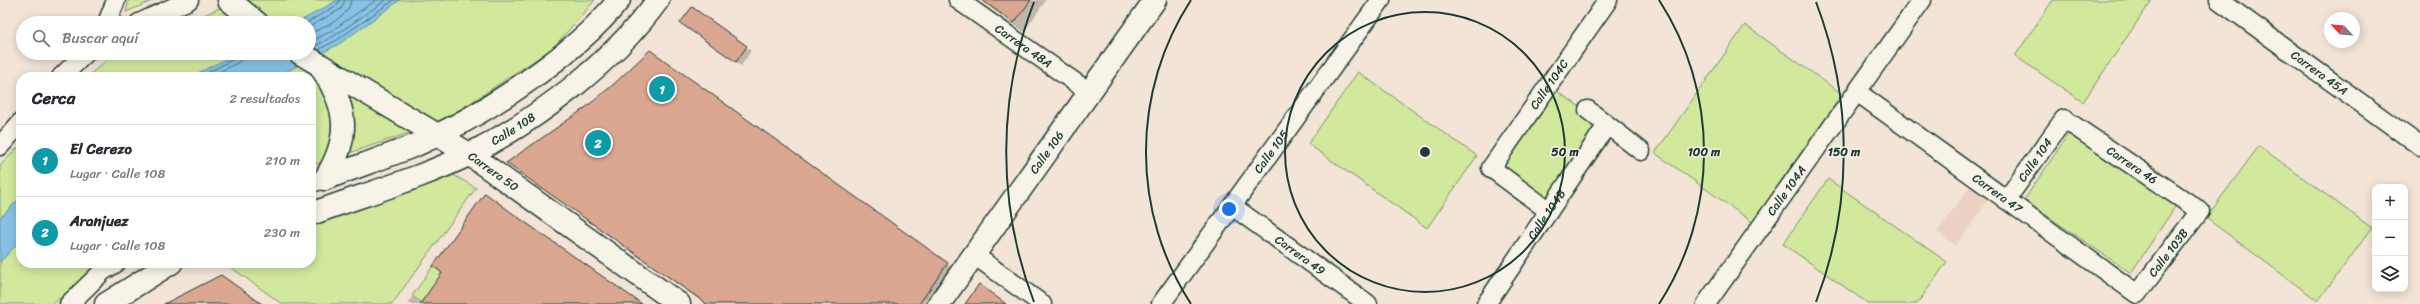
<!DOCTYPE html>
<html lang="es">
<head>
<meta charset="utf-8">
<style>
	body { margin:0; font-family:Sriracha,sans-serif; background:#f7f7f7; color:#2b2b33 }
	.controls { position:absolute; right:12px; bottom:12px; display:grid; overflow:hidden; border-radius:8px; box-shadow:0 2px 10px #0003 }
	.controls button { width:36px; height:36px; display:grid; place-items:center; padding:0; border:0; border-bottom:1px solid #e1e1e2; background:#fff; color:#2b2b33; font:20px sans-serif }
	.compass { position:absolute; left:2324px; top:12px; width:36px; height:36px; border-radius:50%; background:#fff; box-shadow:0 2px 10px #0003; rotate:296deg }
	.you { position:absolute; left:1229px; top:209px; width:14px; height:14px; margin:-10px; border:3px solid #fff; border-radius:50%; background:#1a73e8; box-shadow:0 0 0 6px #1a73e833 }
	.badge { display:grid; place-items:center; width:26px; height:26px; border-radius:50%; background:#ea580c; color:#fff; font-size:13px; font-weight:700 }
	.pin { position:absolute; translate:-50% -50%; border:2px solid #fff; box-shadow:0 1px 4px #0006 }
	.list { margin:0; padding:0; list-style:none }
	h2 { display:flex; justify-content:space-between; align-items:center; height:52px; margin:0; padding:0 16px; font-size:17px }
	h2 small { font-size:13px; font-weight:400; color:#7c7c81 }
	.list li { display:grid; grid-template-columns:26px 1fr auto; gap:12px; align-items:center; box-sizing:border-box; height:72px; padding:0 16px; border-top:1px solid #e1e1e2 }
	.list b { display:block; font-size:15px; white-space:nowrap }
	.list p { margin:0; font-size:13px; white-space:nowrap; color:#7c7c81 }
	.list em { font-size:13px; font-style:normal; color:#7c7c81 }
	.icon { flex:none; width:22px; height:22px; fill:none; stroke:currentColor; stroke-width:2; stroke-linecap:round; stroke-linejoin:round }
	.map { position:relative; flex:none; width:2420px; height:304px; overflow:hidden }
	.search { position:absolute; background:#fff; box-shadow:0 2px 10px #0003; left:16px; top:16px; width:300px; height:44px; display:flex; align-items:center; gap:10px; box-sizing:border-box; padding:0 14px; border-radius:22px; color:#7c7c81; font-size:15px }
	.panel { position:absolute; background:#fff; box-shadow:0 2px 10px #0003; left:16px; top:72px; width:300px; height:196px; border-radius:16px }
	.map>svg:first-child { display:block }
	.built { fill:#ebd2c2 }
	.green { fill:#d1e89d; stroke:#789268 }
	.water { fill:#87c2e6; stroke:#5d8d9f }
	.shadow { fill:#0003 }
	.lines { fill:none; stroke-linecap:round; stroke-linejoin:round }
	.shore { stroke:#49727b; stroke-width:1 }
	.building { fill:#dca791; stroke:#1f3d34 }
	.minor-casing { stroke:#1f3d34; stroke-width:21 }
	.tertiary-casing { stroke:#1f3d34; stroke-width:25 }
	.minor { stroke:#f7f3e8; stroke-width:18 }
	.tertiary { stroke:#f7f3e8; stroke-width:22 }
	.ring { fill:none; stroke:#1f3d34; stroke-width:2 }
	.labels { text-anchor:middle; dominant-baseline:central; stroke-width:3; stroke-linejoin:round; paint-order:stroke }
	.street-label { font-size:12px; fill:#1f3d34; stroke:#f7f3e8 }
	.centre { fill:#1f3d34; stroke:#f7f3e8; stroke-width:2 }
	.ring-label { font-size:12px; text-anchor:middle; font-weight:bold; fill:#1f3d34; stroke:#f7f3e8; stroke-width:3; stroke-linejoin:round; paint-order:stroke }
</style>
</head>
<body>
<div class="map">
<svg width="2420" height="304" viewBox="0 0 2420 304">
	<rect width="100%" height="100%" fill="#f2e4d7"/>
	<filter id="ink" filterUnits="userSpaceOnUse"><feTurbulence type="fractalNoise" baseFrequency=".025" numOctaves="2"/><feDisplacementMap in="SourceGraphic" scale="8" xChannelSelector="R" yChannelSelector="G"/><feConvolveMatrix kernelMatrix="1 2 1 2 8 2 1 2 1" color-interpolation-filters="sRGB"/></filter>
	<g filter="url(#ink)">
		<!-- built -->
		<path class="built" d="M 1970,186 L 1989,199 L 1956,246 L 1937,232 Z"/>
		<!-- green -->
		<path class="green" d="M 129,0 L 154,0 L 126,12 Z
			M 236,0 L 595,0 L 553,48 L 442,122 L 311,166 L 311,77 L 87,77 L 115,53 L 309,53 L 309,23 L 188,23 Z
			M 2053,0 L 2152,0 L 2083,102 L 2015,56 Z
			M 1745,25 L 1845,96 L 1755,224 L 1655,153 Z
			M 1358,72 L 1477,156 L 1427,228 L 1308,144 Z
			M 1555,90 L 1606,124 L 1552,204 L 1501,169 Z
			M 2072,129 L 2179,201 L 2131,273 L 2024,200 Z
			M 21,144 L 21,263 L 101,263 L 53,304 L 0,304 L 0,166 Z
			M 2259,146 L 2372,228 L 2318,301 L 2206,218 Z
			M 450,173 L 476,188 L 392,304 L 282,304 L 225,263 L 311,263 L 311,225 Z
			M 1828,179 L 1947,262 L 1917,304 L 1869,304 L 1783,244 Z
			M 433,266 L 467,291 L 421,302 L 412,296 Z"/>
		<!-- water -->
		<path class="water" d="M 338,0 L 400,0 L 339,44 L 276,77 L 190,77 L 238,53 L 309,53 L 309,23 L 297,23 Z
			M 21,197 L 21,240 L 0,262 L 0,218 Z"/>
		<!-- shadow -->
		<path class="shadow" d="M 980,0 L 1046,0 L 1024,32 Z
			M 692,8 L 751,51 L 741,66 L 682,23 Z
			M 585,108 L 947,264 L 954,270 L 930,304 L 705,304 L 508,163 Z
			M 435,266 L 640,304 L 408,304 L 412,297 L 422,304 L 443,274 Z"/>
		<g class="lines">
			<!-- shore -->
			<path class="shore" d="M 306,23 L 337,5 L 340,0
				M 309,27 L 341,9 L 345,0
				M 309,34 C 323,27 350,18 351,0
				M 309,43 L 331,31 L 376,0
				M 313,47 L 334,36 L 386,0
				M 318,50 L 337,40 L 394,0
				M 199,77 L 236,58 L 238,53
				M 210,77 L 239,62 L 244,53"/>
		</g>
		<!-- building -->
		<path class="building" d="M 982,0 L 1031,0 L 1014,23 Z
			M 692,7 L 747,46 L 736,62 L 680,23 Z
			M 650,50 L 948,263 L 919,304 L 707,304 L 506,163 L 585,108 L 614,84 Z
			M 485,193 L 519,218 L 642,304 L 420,304 L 442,273 L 433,266 Z
			M 221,275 L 262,304 L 164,304 Z
			M 979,284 L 1006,304 L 965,304 Z"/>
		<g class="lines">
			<!-- minor casing -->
			<g class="minor-casing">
				<g id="minor">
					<path id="s1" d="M 958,0 L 1089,92"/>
					<path id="s2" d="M 2219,0 L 2420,146"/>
					<path d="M 107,23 L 116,0"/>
					<path d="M 139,23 L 189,0"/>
					<path d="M 61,77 L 86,53"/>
					<path id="s3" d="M 1857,92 L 2137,294 L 2200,211 L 2064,119 L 2006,200"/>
					<path d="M 1588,110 L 1641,151"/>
					<path d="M 0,146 L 21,122"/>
					<path d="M 311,183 L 325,179"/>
					<path id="s4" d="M 1232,206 L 1368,304"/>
					<path id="s5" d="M 1549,211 L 1491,168 L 1608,0"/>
					<path d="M 974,255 L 1042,304"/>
					<path d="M 69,304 L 103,271 L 116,263"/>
					<path id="s6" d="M 1161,304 L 1381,0"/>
					<path id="s7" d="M 1486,304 L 1607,125"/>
					<path id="s8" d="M 1706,304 L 1922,0"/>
				</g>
			</g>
			<!-- tertiary casing -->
			<g class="tertiary-casing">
				<g id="tertiary">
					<path d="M 229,0 L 257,23"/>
					<path id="s9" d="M 300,53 L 469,154 L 679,304"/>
					<path d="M 322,69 C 348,109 351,137 325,179"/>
					<path d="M 325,179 C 355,167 386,157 416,145 C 481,117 575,55 619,0"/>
					<path id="s10" d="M 311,214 C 362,195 422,178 470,154 C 538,119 613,62 658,0"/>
					<path d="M 106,304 L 171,263"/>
					<path id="s11" d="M 939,304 L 1155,0"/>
				</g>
			</g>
			<!-- minor -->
			<use href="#minor" class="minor"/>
			<!-- tertiary -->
			<use href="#tertiary" class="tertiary"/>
		</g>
	</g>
	<!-- distance rings -->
	<g class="ring">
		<circle cx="1425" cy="152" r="140"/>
		<path d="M1191 304A279 279 0 0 1 1191 0M1659 0A279 279 0 0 1 1659 304"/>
		<path d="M1034 302A419 419 0 0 1 1034 2M1816 2A419 419 0 0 1 1816 302"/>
	</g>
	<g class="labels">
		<!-- street labels -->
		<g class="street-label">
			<text stroke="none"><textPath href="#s1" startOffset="80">Carrera 48A</textPath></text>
			<text stroke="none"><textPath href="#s2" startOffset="124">Carrera 45A</textPath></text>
			<text stroke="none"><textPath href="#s5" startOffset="174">Calle 104C</textPath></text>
			<text stroke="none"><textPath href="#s10" startOffset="220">Calle 108</textPath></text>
			<text stroke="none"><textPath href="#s11" startOffset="186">Calle 106</textPath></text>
			<text stroke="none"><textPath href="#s6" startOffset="188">Calle 105</textPath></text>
			<text transform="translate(2035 160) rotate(-55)">Calle 104</text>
			<text transform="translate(2132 165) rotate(34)">Carrera 46</text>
			<text stroke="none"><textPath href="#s9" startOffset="227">Carrera 50</textPath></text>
			<text stroke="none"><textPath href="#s8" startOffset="139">Calle 104A</textPath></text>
			<text stroke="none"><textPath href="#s3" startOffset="173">Carrera 47</textPath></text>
			<text stroke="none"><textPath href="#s7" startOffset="108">Calle 104B</textPath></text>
			<text stroke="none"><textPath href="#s3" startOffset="397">Calle 103B</textPath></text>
			<text stroke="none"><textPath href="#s4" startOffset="84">Carrera 49</textPath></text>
		</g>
	</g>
	<circle cx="1425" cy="152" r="6" class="centre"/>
	<g class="ring-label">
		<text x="1565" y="156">50 m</text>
		<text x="1704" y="156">100 m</text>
		<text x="1844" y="156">150 m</text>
	</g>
</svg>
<div class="controls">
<button>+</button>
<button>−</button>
<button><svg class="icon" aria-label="layers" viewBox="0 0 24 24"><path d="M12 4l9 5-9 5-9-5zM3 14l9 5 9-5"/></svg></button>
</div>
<svg class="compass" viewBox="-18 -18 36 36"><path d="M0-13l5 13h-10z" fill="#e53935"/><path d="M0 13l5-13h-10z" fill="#7c7c81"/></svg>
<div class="you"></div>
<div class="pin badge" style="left:662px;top:89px;background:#0f9aa8">1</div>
<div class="pin badge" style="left:598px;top:143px;background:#0f9aa8">2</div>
<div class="search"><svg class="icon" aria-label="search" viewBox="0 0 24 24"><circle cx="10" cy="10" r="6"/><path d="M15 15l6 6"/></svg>Buscar aquí</div>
<section class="panel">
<h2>Cerca<small>2 resultados</small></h2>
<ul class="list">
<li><span class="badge" style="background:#0f9aa8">1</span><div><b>El Cerezo</b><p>Lugar · Calle 108</p></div><em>210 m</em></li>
<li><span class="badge" style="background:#0f9aa8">2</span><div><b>Aranjuez</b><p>Lugar · Calle 108</p></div><em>230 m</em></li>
</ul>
</section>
</div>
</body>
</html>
